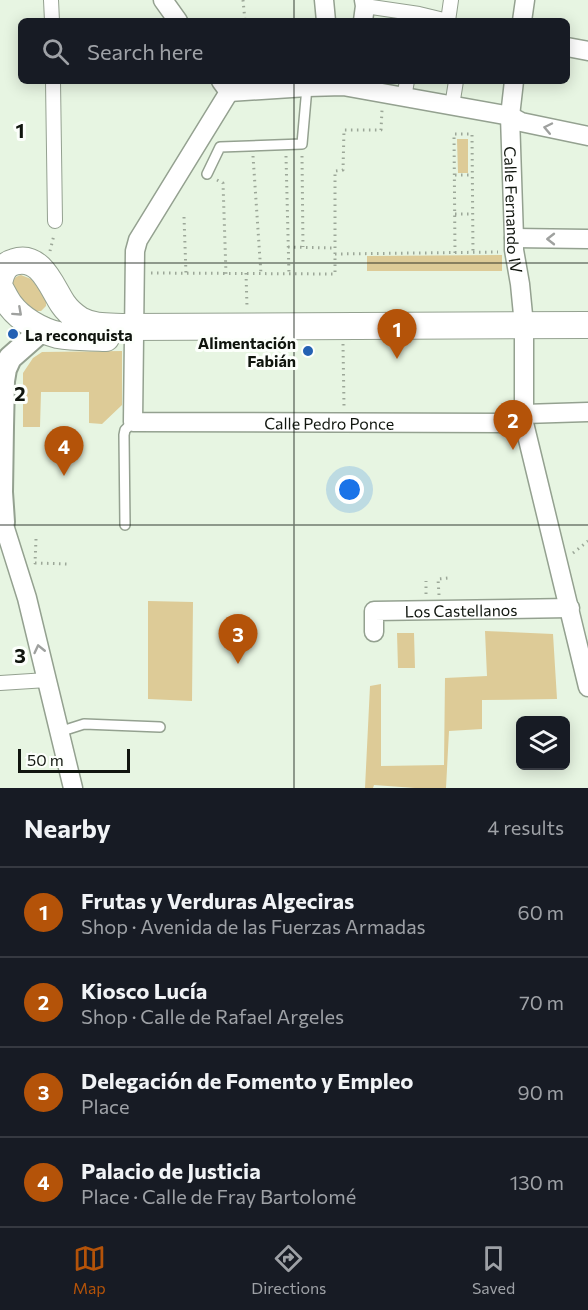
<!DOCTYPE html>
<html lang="en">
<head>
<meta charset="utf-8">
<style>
	body { margin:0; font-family:Commissioner,sans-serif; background:#242831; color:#f1f3f6 }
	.controls { position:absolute; right:18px; bottom:18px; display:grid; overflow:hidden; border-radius:9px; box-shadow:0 3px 15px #0003 }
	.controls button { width:54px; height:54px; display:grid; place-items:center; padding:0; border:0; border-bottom:2px solid #363941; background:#171b24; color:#f1f3f6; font:30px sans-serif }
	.scale { position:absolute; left:18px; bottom:15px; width:112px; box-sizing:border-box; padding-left:6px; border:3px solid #10150e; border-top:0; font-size:16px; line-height:21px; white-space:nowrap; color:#10150e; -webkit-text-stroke:4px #fcfffb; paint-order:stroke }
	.you { position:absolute; left:350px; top:490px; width:21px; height:21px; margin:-15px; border:4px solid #fff; border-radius:50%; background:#1a73e8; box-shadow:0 0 0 9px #1a73e833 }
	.badge { display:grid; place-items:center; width:39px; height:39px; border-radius:50%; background:#b45309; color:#fff; font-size:20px; font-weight:700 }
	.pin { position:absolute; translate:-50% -50px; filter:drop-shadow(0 2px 3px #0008) }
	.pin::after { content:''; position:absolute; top:32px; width:21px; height:18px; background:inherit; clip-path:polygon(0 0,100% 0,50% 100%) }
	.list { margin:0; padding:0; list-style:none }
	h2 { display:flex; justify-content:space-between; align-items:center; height:78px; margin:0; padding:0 24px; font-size:26px }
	h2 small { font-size:20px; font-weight:400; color:#9ea1a6 }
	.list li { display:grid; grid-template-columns:39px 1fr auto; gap:18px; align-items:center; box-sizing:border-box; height:90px; padding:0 24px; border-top:2px solid #363941 }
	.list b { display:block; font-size:22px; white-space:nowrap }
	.list p { margin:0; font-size:20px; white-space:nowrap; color:#9ea1a6 }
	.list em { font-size:20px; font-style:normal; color:#9ea1a6 }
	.icon { flex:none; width:33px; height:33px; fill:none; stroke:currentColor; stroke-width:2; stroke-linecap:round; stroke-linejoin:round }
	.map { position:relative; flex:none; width:588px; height:788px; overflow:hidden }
	.search { position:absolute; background:#171b24; box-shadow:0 3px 15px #0003; left:18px; right:18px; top:18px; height:66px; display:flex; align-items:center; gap:15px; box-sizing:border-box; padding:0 21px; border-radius:9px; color:#9ea1a6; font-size:22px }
	.sheet { height:438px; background:#171b24 }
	nav { display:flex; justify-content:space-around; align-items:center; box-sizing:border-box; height:84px; border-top:2px solid #363941; background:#171b24; font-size:16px; color:#9ea1a6 }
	nav a { display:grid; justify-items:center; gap:3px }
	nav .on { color:#b45309 }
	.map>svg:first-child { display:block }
	.green { fill:#ddcb97 }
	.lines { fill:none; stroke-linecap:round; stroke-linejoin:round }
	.service-casing { stroke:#94a190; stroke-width:12 }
	.pedestrian-casing { stroke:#94a190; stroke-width:16 }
	.minor-casing { stroke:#94a190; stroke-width:21 }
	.tertiary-casing { stroke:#94a190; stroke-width:26 }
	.secondary-casing { stroke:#94a190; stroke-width:28 }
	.path { stroke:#9ca798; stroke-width:3; stroke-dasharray:1.5 4.5; stroke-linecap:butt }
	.service { stroke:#fff; stroke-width:9 }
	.pedestrian { stroke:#fff; stroke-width:14 }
	.minor { stroke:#fff; stroke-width:18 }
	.tertiary { stroke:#fff; stroke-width:22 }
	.secondary { stroke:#fff; stroke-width:26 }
	.oneway { stroke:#9fa19f }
	.grid { fill:none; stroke:#10150e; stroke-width:1.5; stroke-opacity:0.55 }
	.poi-dot { fill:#2461b3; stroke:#fcfffb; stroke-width:2 }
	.labels { text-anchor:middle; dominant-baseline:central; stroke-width:6; stroke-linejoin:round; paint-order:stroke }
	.street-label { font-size:16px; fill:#10150e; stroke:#fcfffb }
	.poi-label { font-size:16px; font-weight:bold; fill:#10150e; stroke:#fcfffb; text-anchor:start }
	.grid-label { font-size:20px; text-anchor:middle; font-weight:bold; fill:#10150e; stroke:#fcfffb; stroke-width:6; stroke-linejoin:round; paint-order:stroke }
</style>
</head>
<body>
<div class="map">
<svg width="588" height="788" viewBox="0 0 588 788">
	<rect width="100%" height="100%" fill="#e7f5e2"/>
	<!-- green -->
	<path class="green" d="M 457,139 L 468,139 L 468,173 L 458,173 Z
		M 502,255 L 502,271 L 367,271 L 367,256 Z
		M 21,275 L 31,279 L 46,298 L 46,306 L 41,311 L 31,311 L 21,302 L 12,284 C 13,279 16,276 21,275 Z
		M 122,351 L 122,405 L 102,424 L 89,423 L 89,392 L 41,392 L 40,427 L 23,427 L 23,373 L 33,358 L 42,352 Z
		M 148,601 L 193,602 L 192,701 L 148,699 Z
		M 485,631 L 553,634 L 557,699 L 482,700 L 482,729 L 449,731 L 446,788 L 415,788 L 374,785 L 373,788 L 365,788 L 370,686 L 381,684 L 381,766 L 444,765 L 445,678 L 487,676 Z
		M 397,633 L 414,633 L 415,668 L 398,668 Z"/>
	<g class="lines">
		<!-- service casing -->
		<g class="service-casing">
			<path id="service" d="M 207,174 L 220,147 L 302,144 L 307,87
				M 125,525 L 124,435 L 125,430 L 133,422
				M 59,732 L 84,724 L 160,727"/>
		</g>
		<!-- pedestrian casing -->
		<g class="pedestrian-casing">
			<path id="pedestrian" d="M 51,0 L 52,21
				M 365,6 L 419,14 L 448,21
				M 448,21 L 451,0
				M 53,81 L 55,221
				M 404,97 L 407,81
				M 452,106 L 456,81
				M 0,683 L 47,680"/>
		</g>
		<!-- minor casing -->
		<g class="minor-casing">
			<g id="minor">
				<path d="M 163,0 L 178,21"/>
				<path d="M 324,0 L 326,21"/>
				<path d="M 363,21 L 365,6 L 364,0"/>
				<path d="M 522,21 L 525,0"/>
				<path d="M 567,47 L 588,51"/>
				<path id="s1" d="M 221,81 L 229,92 L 138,240 L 135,251 L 133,422 L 524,423"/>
				<path id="s2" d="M 514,81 L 510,116 L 514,238 L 514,250 L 520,284 L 524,325 L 524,423 L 588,687"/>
				<path d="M 229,92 L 307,87 L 343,86 L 510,116 L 521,122 L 588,136"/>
				<path d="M 514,238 L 588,239"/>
				<path d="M 524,414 L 588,412"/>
				<path d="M 3,522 L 27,598 L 73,788"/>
				<path id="s3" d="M 374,632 L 374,611 L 570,608"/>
			</g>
		</g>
		<!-- tertiary casing -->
		<g class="tertiary-casing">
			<path id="tertiary" d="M 0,530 L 3,522 L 1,492 L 2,427 L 3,381 L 5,369 L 10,358 L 43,329"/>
		</g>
		<!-- secondary casing -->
		<g class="secondary-casing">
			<path id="secondary" d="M 0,279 C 2,271 6,264 14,262 C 41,253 52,288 63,304 C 67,310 74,316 80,320 C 94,328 112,326 126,327 L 588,325
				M 0,288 C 3,293 6,300 10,305 C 20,319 41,331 58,335 C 74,338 91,337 106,338"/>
		</g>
		<!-- path -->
		<path class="path" d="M 243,0 L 245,21
			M 253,156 L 261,274
			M 286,156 L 289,275
			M 302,156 L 303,247
			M 455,175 L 472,175
			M 217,180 L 223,183 L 226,274
			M 455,214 L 473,214
			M 184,217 L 186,274
			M 288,247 L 334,248
			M 50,251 L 54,235
			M 455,253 L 454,134 L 472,134 L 473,253
			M 335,254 L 498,252
			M 151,273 L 335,274 L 335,171 L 343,170 L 344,130 L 381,130 L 382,110
			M 246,273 L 247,307
			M 343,344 L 344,406
			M 36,539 L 35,563 L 67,564
			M 573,553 L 588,541
			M 426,594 L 426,581
			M 439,595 L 438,579 L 448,578"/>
		<!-- service -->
		<use href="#service" class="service"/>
		<!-- pedestrian -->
		<use href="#pedestrian" class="pedestrian"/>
		<!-- minor -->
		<use href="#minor" class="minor"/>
		<!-- tertiary -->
		<use href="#tertiary" class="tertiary"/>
		<!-- secondary -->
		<use href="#secondary" class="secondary"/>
	</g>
	<!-- one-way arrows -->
	<defs><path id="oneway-chevron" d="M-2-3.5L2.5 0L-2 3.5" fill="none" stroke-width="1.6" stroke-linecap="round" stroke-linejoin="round" transform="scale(1.5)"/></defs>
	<g class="oneway">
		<use href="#oneway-chevron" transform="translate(548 128) rotate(-168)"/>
		<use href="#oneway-chevron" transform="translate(551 239) rotate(-180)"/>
		<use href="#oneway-chevron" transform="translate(18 312) rotate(42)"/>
		<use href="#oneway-chevron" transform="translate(39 649) rotate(-103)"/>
	</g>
	<!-- grid -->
	<path class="grid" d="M 294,0 L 294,21M 294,81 L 294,788M 0,263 L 588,263M 0,525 L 588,525"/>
	<!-- markers -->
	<g class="poi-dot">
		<circle cx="13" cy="334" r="6"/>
		<circle cx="308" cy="351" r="6"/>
	</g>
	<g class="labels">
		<!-- street labels -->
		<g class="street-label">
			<text stroke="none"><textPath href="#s2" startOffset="129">Calle Fernando IV</textPath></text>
			<text stroke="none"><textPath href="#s1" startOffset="566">Calle Pedro Ponce</textPath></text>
			<text stroke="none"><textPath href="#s3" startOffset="108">Los Castellanos</textPath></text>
		</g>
		<!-- poi labels -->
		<g class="poi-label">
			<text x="25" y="334">La reconquista</text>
			<text x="296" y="342" text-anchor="end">Alimentación<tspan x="296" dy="18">Fabián</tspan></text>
		</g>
	</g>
	<g class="grid-label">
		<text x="20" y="138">1</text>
		<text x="20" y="401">2</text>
		<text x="20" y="663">3</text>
	</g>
</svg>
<div class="controls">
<button><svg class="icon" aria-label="layers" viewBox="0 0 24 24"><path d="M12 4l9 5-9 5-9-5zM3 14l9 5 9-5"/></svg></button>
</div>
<div class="scale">50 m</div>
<div class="you"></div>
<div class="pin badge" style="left:397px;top:359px">1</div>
<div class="pin badge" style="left:513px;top:450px">2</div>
<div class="pin badge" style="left:238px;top:664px">3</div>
<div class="pin badge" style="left:64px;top:476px">4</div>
<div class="search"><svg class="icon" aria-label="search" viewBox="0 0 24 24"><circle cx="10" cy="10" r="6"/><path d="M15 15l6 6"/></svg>Search here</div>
</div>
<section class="sheet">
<h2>Nearby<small>4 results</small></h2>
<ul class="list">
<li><span class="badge">1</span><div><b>Frutas y Verduras Algeciras</b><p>Shop · Avenida de las Fuerzas Armadas</p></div><em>60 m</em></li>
<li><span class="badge">2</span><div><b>Kiosco Lucía</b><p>Shop · Calle de Rafael Argeles</p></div><em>70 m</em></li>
<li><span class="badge">3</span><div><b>Delegación de Fomento y Empleo</b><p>Place</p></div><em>90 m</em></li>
<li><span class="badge">4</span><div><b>Palacio de Justicia</b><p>Place · Calle de Fray Bartolomé</p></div><em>130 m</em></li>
</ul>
</section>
<nav>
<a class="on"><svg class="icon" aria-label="map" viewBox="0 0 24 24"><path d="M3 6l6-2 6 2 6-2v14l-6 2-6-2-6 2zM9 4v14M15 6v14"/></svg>Map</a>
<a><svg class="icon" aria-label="directions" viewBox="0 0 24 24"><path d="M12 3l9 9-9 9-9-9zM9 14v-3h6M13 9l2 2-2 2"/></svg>Directions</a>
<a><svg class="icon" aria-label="saved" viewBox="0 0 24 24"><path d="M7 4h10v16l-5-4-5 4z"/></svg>Saved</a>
</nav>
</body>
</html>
